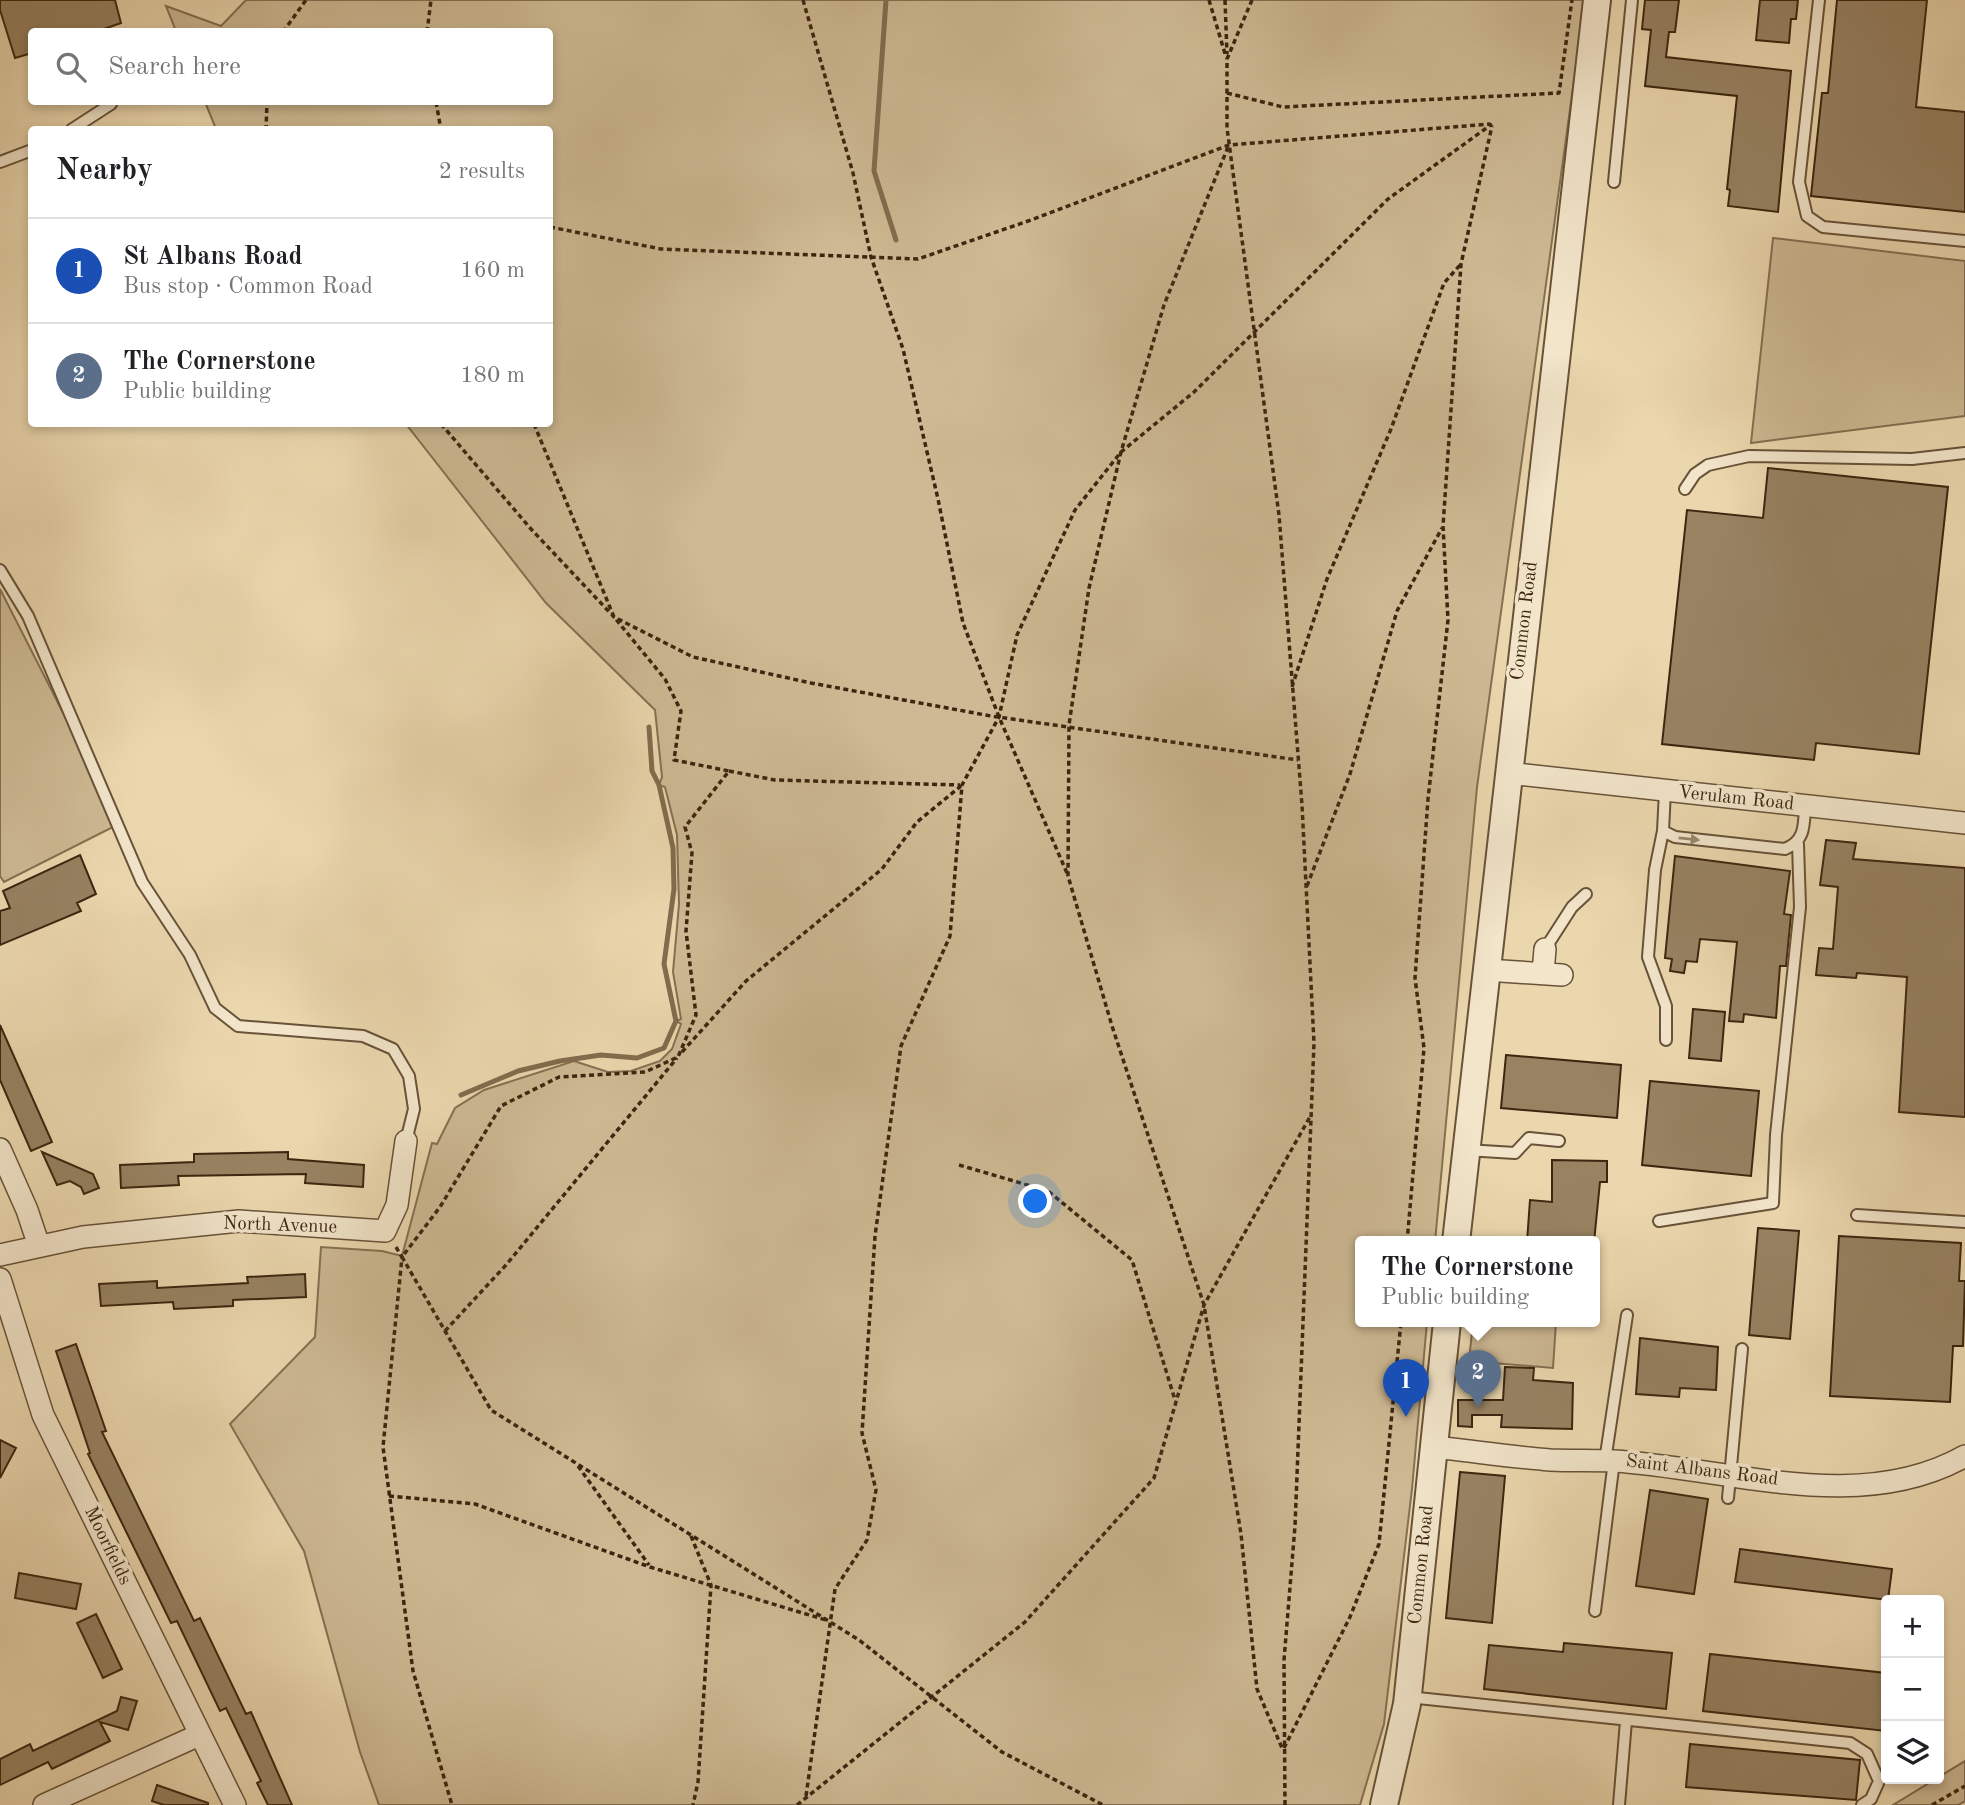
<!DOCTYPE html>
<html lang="en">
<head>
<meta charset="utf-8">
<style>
	body { margin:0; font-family:"Old Standard TT",serif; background:#f2f2f2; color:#202124 }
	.controls { position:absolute; right:21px; bottom:21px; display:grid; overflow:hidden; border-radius:7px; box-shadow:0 4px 10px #0003 }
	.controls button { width:63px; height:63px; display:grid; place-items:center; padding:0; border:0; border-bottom:2px solid #e0e0e0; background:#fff; color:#202124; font:35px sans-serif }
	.you { position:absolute; left:1036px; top:1202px; width:24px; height:24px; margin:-18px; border:5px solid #fff; border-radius:50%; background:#1a73e8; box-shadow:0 0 0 10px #1a73e833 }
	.badge { display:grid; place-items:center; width:46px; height:46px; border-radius:50%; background:#d93025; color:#fff; font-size:23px; font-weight:700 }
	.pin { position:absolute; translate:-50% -58px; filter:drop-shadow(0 2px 4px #0008) }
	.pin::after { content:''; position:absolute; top:37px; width:24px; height:21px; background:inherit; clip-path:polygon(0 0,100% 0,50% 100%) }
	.popup { position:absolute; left:1355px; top:1236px; width:245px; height:91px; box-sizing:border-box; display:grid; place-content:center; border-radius:7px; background:#fff; filter:drop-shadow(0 2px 5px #0005); font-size:23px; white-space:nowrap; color:#757577 }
	.popup b { font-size:26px; color:#202124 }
	.popup::after { content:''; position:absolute; left:50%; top:100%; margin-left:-14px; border:14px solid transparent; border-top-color:#fff }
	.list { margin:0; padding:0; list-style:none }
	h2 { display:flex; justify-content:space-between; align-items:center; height:91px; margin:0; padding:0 28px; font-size:30px }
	h2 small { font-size:23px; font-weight:400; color:#757577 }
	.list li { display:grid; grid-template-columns:46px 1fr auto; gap:21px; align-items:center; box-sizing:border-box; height:105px; padding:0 28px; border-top:2px solid #e0e0e0 }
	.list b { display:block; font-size:26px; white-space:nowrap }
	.list p { margin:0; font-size:23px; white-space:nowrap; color:#757577 }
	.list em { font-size:23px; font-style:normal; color:#757577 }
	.icon { flex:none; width:38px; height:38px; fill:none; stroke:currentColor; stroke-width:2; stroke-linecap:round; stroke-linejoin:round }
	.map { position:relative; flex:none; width:1965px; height:1805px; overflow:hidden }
	.search { position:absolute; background:#fff; box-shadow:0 4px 10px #0003; left:28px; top:28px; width:525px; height:77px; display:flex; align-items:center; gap:18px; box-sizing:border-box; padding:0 24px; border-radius:7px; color:#757577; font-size:26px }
	.panel { position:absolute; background:#fff; box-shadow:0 4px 10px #0003; left:28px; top:126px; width:525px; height:301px; border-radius:7px }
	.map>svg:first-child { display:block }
	.green { fill:#cdb993; stroke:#847052; stroke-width:2 }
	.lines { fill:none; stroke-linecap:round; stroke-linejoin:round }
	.stream { stroke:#826c4e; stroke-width:5 }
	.building { fill:#978262; stroke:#3c2610; stroke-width:2 }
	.service-casing { stroke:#685238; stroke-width:14 }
	.minor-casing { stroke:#685238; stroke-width:24 }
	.tertiary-casing { stroke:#685238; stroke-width:30 }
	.path { stroke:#3c2610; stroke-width:3.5; stroke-dasharray:5 3.5; stroke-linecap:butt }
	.service { stroke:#f2e5ca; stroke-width:10 }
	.minor { stroke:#f2e5ca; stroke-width:21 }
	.tertiary { stroke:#f2e5ca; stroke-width:26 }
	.oneway { fill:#97866d }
	.labels { text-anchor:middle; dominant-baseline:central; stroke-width:7; stroke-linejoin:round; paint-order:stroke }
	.street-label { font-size:19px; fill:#3c2610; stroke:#f2e5ca }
</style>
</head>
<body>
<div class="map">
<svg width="1965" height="1805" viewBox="0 0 1965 1805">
	<rect width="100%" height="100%" fill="#ebd7ae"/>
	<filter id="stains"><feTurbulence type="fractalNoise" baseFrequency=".00286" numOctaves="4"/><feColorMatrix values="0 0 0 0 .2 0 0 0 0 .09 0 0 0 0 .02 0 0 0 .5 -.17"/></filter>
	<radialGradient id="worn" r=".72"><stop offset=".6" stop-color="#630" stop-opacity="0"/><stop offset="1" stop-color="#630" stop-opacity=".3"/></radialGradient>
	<!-- green -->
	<path class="green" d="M 246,0 L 1585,0 L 1477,787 L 1435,1242 L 1361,1242 L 1361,1322 L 1427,1322 L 1412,1489 L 1384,1724 L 1360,1805 L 379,1805 L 360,1752 L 304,1551 L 230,1424 L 315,1337 L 321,1247 L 382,1251 L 402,1256 L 432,1143 L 437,1144 L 455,1108 L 484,1090 L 574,1061 L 608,1072 L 631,1071 L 660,1061 L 672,1049 L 681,1024 L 676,1021 L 681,1019 L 673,972 L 679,904 L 677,835 L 665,787 L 659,785 L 662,777 L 655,710 L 546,603 L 406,424 L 550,424 L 550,130 L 216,129 L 205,102 L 550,102 L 550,32 L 176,31 L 166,6 L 221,26 Z
		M 1773,238 L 1965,261 L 1965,416 L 1751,443 Z
		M 0,589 L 83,752 L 115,826 L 4,882 L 0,876 Z
		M 1473,1322 L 1556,1322 L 1553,1368 L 1469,1361 Z
		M 1965,1761 L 1965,1801 L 1958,1805 L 1893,1805 Z"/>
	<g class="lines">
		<!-- stream -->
		<path class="stream" d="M 886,0 L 874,171 L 896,240
			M 461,1095 L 518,1071 L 560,1061 L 601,1055 L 637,1058 L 664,1048 L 676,1021 L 664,964 L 674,889 L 673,848 L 659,785 L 652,771 L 649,727"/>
	</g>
	<!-- building -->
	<path class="building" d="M 0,0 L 115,0 L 121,23 L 95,32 L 32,32 L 32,53 L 15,58 L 0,10 Z
		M 1645,0 L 1679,0 L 1675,32 L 1669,32 L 1666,57 L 1791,71 L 1778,212 L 1728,206 L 1730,190 L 1727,189 L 1737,96 L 1645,86 L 1651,30 L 1642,29 Z
		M 1760,0 L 1798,0 L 1796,19 L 1791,19 L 1789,43 L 1756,40 Z
		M 1837,0 L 1927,0 L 1916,107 L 1965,112 L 1965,212 L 1811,196 L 1822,93 L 1828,93 Z
		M 1768,468 L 1948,487 L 1919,754 L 1816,743 L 1814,760 L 1662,744 L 1687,510 L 1763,518 Z
		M 1826,840 L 1856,843 L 1853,859 L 1965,868 L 1965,1117 L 1899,1112 L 1907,977 L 1857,973 L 1856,978 L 1816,975 L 1819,948 L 1833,949 L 1838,887 L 1820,885 Z
		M 80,855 L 96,894 L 77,903 L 81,911 L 0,945 L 0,911 L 10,908 L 3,891 Z
		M 1675,856 L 1790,871 L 1784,914 L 1791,915 L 1786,966 L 1780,966 L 1776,1018 L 1744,1014 L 1743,1022 L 1729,1021 L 1737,942 L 1700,939 L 1697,962 L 1686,961 L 1684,973 L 1670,971 L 1672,959 L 1665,958 Z
		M 1693,1009 L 1725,1012 L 1721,1061 L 1689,1058 Z
		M 0,1025 L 52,1142 L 31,1151 L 0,1080 Z
		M 1506,1055 L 1621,1065 L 1617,1118 L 1501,1108 Z
		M 1650,1081 L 1759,1091 L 1751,1176 L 1642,1165 Z
		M 42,1152 L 93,1174 L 99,1188 L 84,1194 L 81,1187 L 70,1181 L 57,1185 Z
		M 288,1152 L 288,1159 L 364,1165 L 363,1187 L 305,1183 L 306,1174 L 178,1176 L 179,1185 L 121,1188 L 120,1165 L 194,1162 L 194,1154 Z
		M 1552,1160 L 1607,1161 L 1607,1182 L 1600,1182 L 1594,1242 L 1527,1242 L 1530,1200 L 1552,1202 Z
		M 1758,1228 L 1799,1231 L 1790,1339 L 1749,1335 Z
		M 1839,1236 L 1961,1243 L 1959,1281 L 1965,1281 L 1963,1346 L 1953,1346 L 1950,1402 L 1830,1396 Z
		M 305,1274 L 306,1297 L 233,1300 L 233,1306 L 174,1309 L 173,1302 L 101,1306 L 99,1284 L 157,1281 L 157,1288 L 248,1283 L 247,1277 Z
		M 1640,1338 L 1718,1347 L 1716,1390 L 1680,1388 L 1679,1397 L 1636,1394 Z
		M 76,1344 L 106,1431 L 102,1432 L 194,1621 L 200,1618 L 246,1714 L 251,1712 L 292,1805 L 268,1805 L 257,1783 L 261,1781 L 226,1708 L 220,1711 L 177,1621 L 171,1623 L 88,1454 L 90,1453 L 56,1351 Z
		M 1505,1367 L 1534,1368 L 1533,1380 L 1573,1383 L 1572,1429 L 1501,1427 L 1502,1415 L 1472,1415 L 1472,1427 L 1458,1426 L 1458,1400 L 1503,1400 Z
		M 0,1440 L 16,1448 L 0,1478 Z
		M 1460,1472 L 1505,1476 L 1492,1623 L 1446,1618 Z
		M 1650,1490 L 1708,1499 L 1694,1594 L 1636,1586 Z
		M 1740,1549 L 1892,1569 L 1888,1600 L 1735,1582 Z
		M 19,1573 L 81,1584 L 76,1609 L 15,1598 Z
		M 96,1614 L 122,1669 L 103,1678 L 77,1623 Z
		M 1564,1643 L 1672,1653 L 1666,1709 L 1484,1689 L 1489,1645 L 1563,1652 Z
		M 1710,1654 L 1886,1673 L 1886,1731 L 1703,1711 Z
		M 121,1697 L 137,1701 L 128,1730 L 100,1722 L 110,1741 L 52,1769 L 48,1762 L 0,1785 L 0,1759 L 30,1744 L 33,1751 L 117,1711 Z
		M 1690,1744 L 1860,1760 L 1856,1800 L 1686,1787 Z
		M 157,1785 L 208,1803 L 208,1805 L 164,1805 L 152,1801 Z"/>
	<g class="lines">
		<!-- service casing -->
		<g class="service-casing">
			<path id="service" d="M 1819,0 L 1799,182 L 1807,216 L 1823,227 L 1965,241
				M 71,130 L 111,104
				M 0,162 L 32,150
				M 1614,182 L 1632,0
				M 1685,489 L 1695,474 L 1708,465 L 1749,456 L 1912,459 L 1965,453
				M 0,570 L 28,616 L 142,882 L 190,955 L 215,1008 L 238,1026 L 363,1036 L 393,1049 L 409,1076 L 414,1109 L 406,1141
				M 1665,791 L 1663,831 L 1675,837 L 1785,849 C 1805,841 1804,826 1805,806
				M 1663,831 L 1655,870 L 1648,957 L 1666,1006 L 1666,1040
				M 1545,949 L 1572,907 L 1586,894
				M 1466,1150 L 1515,1153 L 1529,1138 L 1559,1141
				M 1857,1215 L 1965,1222
				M 1659,1221 L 1773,1203 L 1776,1135 L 1800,907 L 1798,844
				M 1605,1461 L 1627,1315
				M 1728,1498 L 1742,1349
				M 1595,1611 L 1614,1461
				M 1408,1697 L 1850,1743 L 1867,1754 L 1879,1781 L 1871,1799 L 1862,1805
				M 1619,1805 L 1626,1721"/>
		</g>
		<!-- minor casing -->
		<g class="minor-casing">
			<path id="minor" d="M 1508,773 L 1965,823
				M 1486,970 L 1562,975
				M 1543,973 L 1545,949
				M 0,1149 L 27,1210 L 39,1246
				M 0,1255 L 83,1237 L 239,1221 L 385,1231 L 397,1205 L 406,1141
				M 0,1279 L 43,1415 L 235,1805
				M 1434,1447 C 1472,1451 1511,1457 1550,1460 C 1571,1461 1593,1460 1614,1461 C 1728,1468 1859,1516 1965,1456
				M 44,1805 L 199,1735"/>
		</g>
		<!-- tertiary casing -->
		<g class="tertiary-casing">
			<path id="tertiary" d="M 1456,1242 L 1597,0
				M 1384,1805 L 1407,1704 L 1447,1322"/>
		</g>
		<!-- path -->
		<path class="path" d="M 803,0 L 853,173 L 871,257 L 903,349 L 938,499 L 963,623 L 999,717 L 1067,873
			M 1209,0 L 1226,57
			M 1225,0 L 1227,54
			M 1252,0 L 1227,59 L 1227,128 L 1279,515 L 1302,805 L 1314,1043 L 1295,1526 L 1284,1660 L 1285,1805
			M 283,32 L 306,0
			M 427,32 L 431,0
			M 1227,93 L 1283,107 L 1559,93 L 1572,0
			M 436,102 L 441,130
			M 266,130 L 267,102
			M 1228,147 L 1164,305 L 1121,452 L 1089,588 L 1069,725 L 1068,876 L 1112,1026 L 1204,1305 L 1241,1534 L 1257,1689 L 1282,1748
			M 550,227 L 661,249 L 918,259 L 1031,220 L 1229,145 L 1490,124
			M 441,424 L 531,529 L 614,617 L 693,657 L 811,683 L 991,716 L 1298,760
			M 534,424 L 614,617 L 665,679 L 681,711 L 674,760 L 729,771 L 685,827 L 692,853 L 686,931 L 696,1015 L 678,1057 L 645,1072 L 559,1077 L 501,1106 L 440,1207 L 402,1257 L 491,1410 L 859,1640 L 1002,1752 L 1103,1805
			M 1292,687 L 1327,579 L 1391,429 L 1444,283 L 1461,264
			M 729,771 L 775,780 L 960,785
			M 1307,886 L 1350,774 L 1397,611 L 1442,528
			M 682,1052 L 746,981 L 882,869 L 917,822 L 961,786
			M 959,1165 L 1048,1191 L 1132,1260 L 1175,1400
			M 1407,1242 L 1424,1048 L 1415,978 L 1428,799 L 1448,620 L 1443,526 L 1461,264 L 1492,126
			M 396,1247 L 402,1257 L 383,1447 L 413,1671 L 452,1805
			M 445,1331 L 506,1265 L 677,1058
			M 578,1466 L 649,1565
			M 389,1496 L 475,1504 L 650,1567 L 826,1620
			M 691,1536 L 711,1585 L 698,1782 L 693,1805
			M 1284,1748 L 1350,1617 L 1379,1544 L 1401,1322
			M 806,1796 L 835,1589 L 867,1540 L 876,1490 L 862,1433 L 875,1236 L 901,1046 L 950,936 L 962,785 L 999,717 L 1017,635 L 1075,510 L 1121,452 L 1194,392 L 1388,199 L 1492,124
			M 797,1805 L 1025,1622 L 1154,1478 L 1204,1305 L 1311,1115
			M 1932,1805 L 1965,1786"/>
		<!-- service -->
		<use href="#service" class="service"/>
		<!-- minor -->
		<use href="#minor" class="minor"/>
		<!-- tertiary -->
		<use href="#tertiary" class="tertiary"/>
	</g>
	<!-- one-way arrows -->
	<defs><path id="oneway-solid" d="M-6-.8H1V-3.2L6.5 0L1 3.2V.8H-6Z" transform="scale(1.75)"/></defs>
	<use class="oneway" href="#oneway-solid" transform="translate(1689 839) rotate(6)"/>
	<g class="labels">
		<!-- street labels -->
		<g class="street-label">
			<text transform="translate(1525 621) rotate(-83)">Common Road</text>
			<text transform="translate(1736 799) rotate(6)">Verulam Road</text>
			<text transform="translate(280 1226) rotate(2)">North Avenue</text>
			<text transform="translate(1702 1471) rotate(7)">Saint Albans Road</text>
			<text transform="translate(107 1546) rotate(64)">Moorfields</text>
			<text transform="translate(1422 1565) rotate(-84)">Common Road</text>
		</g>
	</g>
	<rect width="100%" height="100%" filter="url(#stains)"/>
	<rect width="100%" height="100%" fill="url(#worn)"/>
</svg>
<div class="controls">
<button>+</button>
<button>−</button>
<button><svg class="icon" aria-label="layers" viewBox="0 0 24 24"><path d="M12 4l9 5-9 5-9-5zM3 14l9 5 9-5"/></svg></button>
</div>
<div class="you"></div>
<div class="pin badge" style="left:1406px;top:1417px;background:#1a4fb4">1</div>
<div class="pin badge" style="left:1478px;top:1408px;background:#5c6f8a">2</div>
<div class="popup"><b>The Cornerstone</b>Public building</div>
<div class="search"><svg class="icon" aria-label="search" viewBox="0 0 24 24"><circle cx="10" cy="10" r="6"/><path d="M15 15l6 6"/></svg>Search here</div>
<section class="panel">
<h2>Nearby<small>2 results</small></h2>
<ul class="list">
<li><span class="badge" style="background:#1a4fb4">1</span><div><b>St Albans Road</b><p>Bus stop · Common Road</p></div><em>160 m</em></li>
<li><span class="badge" style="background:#5c6f8a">2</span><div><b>The Cornerstone</b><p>Public building</p></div><em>180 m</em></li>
</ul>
</section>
</div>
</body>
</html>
